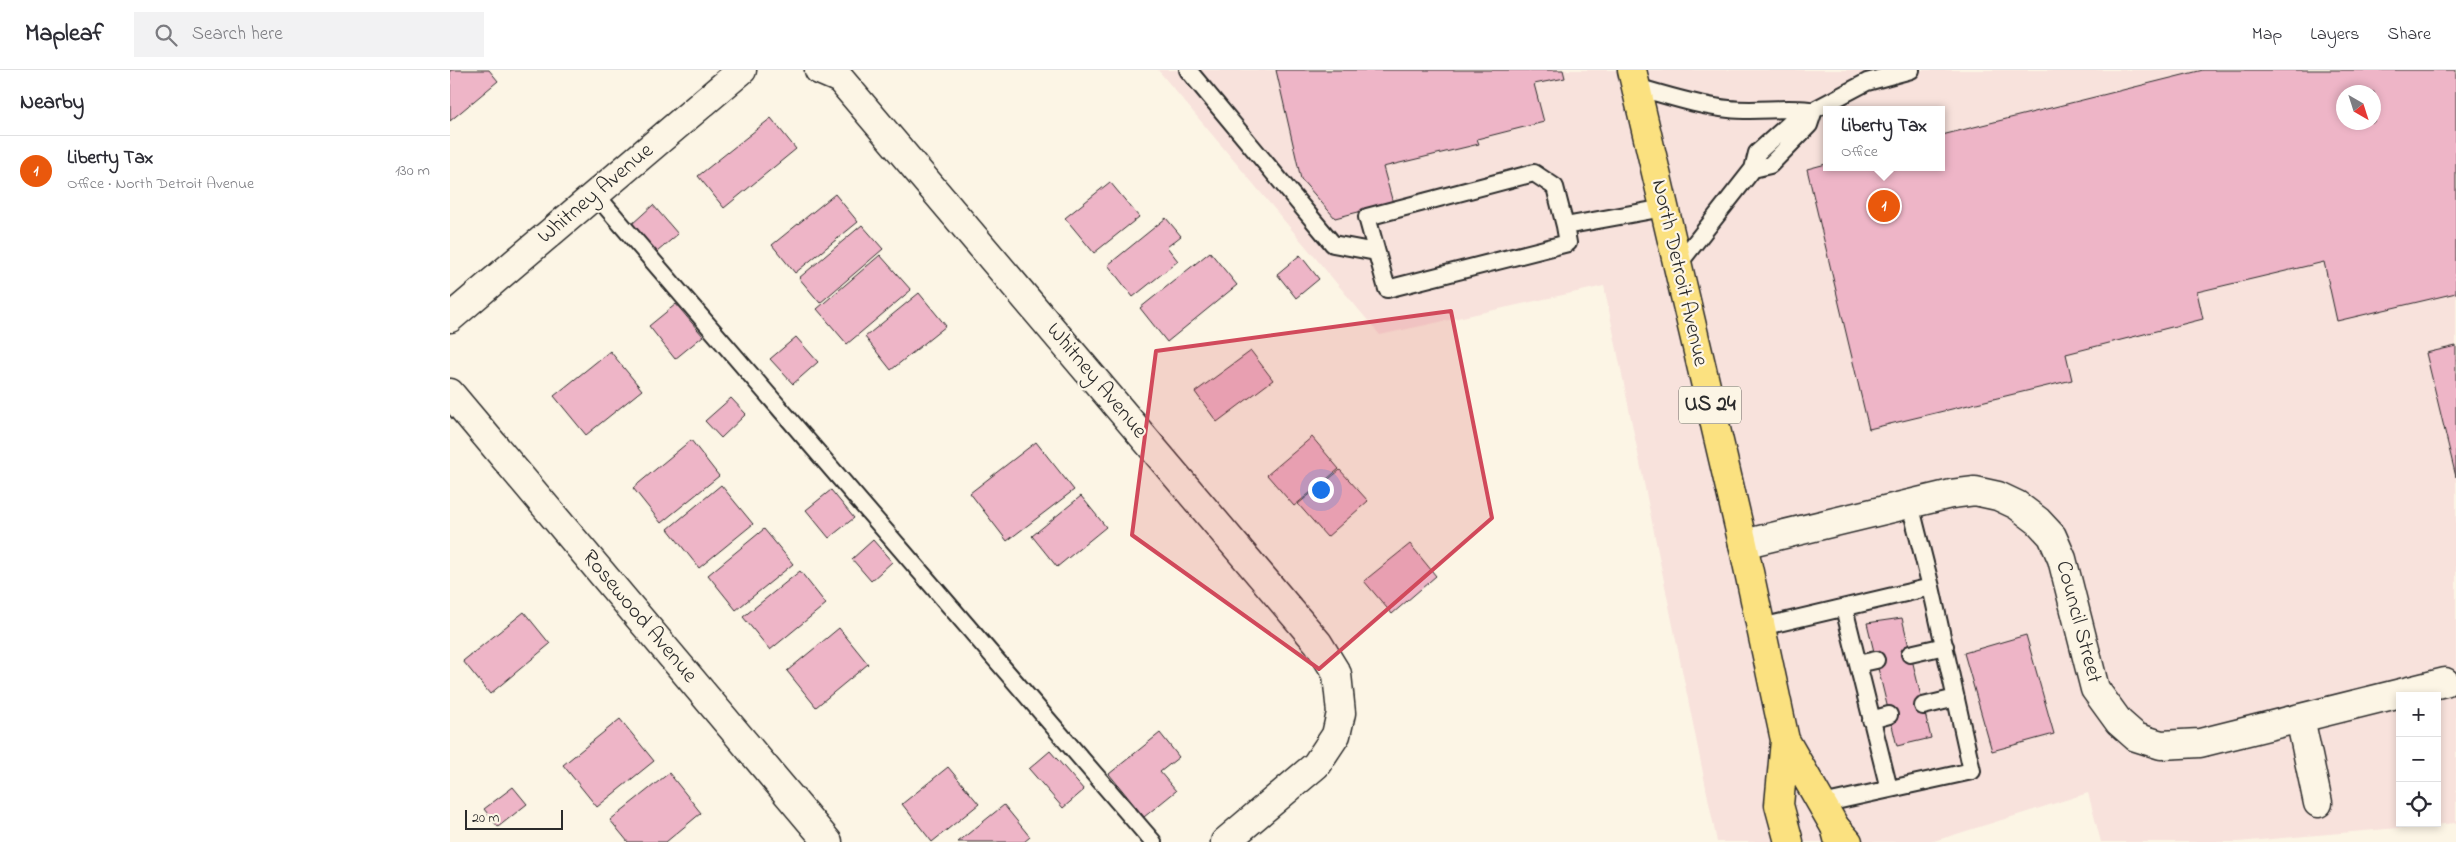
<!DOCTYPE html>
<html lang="en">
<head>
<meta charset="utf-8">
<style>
	body { margin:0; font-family:"Indie Flower",sans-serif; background:#f2f2f3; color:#2b2b33 }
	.controls { position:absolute; right:15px; bottom:15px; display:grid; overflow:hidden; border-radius:0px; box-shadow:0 2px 8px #0003 }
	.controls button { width:45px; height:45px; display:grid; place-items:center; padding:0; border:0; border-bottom:1px solid #e1e1e2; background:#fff; color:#2b2b33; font:25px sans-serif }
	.compass { position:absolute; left:1886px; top:15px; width:45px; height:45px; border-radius:50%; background:#fff; box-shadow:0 2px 8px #0003; rotate:141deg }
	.scale { position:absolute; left:15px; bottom:12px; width:98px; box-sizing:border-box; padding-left:5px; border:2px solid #2b2b2b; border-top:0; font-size:14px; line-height:18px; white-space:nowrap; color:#2b2b2b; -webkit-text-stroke:4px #fcf5e5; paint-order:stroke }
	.you { position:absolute; left:870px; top:419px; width:18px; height:18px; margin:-12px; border:4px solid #fff; border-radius:50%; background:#1a73e8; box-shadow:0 0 0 8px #1a73e833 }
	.badge { display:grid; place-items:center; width:32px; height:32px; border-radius:50%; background:#ea580c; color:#fff; font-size:16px; font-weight:700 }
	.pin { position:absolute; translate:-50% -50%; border:2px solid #fff; box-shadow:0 1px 5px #0006 }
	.popup { position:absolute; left:1373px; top:36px; width:122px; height:65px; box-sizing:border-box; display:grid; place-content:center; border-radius:0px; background:#fff; filter:drop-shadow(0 1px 4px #0005); font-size:16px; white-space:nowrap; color:#7c7c81 }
	.popup b { font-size:19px; color:#2b2b33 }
	.popup::after { content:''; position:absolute; left:50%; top:100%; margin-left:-10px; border:10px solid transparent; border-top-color:#fff }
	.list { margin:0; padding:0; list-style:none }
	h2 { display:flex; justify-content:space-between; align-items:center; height:65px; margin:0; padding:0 20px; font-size:21px }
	h2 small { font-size:16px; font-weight:400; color:#7c7c81 }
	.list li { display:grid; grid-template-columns:32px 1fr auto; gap:15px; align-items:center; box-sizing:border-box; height:70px; padding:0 20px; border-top:1px solid #e1e1e2 }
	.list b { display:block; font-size:19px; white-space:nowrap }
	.list p { margin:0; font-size:16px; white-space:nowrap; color:#7c7c81 }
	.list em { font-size:16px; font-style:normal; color:#7c7c81 }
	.icon { flex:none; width:28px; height:28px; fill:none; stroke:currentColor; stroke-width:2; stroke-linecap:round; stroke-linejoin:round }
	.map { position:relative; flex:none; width:2006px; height:772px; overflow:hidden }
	header { display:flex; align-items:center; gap:30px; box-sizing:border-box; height:70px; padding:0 25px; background:#fff; border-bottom:1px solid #e1e1e2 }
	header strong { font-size:24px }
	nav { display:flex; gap:28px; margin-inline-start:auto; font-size:18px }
	.search { width:350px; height:45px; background:#f2f2f3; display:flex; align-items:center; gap:12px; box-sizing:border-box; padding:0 18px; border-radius:0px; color:#7c7c81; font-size:19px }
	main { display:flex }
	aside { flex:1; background:#fff }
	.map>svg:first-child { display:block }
	.built { fill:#f8e2dc; fill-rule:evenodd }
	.building { fill:#eeb5c7; stroke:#2b2b2b; fill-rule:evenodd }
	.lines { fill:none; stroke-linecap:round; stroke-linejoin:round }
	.lane-casing { stroke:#2b2b2b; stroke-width:20 }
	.street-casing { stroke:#2b2b2b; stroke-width:31 }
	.primary-casing { stroke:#2b2b2b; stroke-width:31 }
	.highway-casing { stroke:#2b2b2b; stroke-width:31 }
	.lane { stroke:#fcf5e5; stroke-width:16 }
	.street { stroke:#fcf5e5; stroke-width:28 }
	.primary { stroke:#fbe180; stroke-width:28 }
	.highway { stroke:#fbe180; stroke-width:28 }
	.marked { fill:#d1495b; fill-opacity:0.2; stroke:#d1495b; stroke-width:4; stroke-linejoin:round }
	.labels { text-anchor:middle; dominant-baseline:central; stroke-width:4.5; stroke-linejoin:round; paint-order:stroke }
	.shield { fill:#fcf5e5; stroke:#6a6863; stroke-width:1 }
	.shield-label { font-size:21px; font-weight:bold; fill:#2b2b2b }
	.street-label { font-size:22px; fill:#2b2b2b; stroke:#fcf5e5 }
</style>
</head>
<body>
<header>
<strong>Mapleaf</strong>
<div class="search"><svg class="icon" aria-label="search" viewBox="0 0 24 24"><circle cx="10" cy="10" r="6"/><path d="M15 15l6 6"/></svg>Search here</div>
<nav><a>Map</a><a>Layers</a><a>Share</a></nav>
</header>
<main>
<aside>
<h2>Nearby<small></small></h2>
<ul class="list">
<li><span class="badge">1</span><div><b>Liberty Tax</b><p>Office · North Detroit Avenue</p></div><em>130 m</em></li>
</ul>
</aside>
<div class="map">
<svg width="2006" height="772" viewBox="0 0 2006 772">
	<rect width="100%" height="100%" fill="#fcf5e5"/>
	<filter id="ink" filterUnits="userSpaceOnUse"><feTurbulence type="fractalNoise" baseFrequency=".02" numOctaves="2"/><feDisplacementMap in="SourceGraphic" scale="10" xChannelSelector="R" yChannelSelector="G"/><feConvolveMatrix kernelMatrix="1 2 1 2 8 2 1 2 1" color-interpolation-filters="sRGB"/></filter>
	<g filter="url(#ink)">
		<!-- built -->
		<path class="built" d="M 708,0 L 2006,0 L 2006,753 L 1788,772 L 1651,772 L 1638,723 L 1481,772 L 1267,772 L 1154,216 L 930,265 ZM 1894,22 L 1924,22 L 1924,52 L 1894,52 ZM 1376,40 L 1492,40 L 1492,97 L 1376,97 ZM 1950,626 L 1987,626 L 1987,753 L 1950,753 Z"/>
		<!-- building -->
		<path class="building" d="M 0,0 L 39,0 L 48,11 L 0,51 Z
			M 826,0 L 1113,0 L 1115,8 L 1084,14 L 1094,52 L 1027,69 L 1029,74 L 933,97 L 943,133 L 885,148 L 851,109 Z
			M 1753,0 L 2006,0 L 2006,223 L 1887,251 L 1874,192 L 1747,222 L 1753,249 L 1616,284 L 1622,310 L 1419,359 L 1357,99 L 1376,94 L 1376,97 L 1492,97 L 1492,65 ZM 1894,22 L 1924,22 L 1924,52 L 1894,52 Z
			M 321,48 L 346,79 L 274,138 L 248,106 Z
			M 660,112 L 689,147 L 644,183 L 615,148 Z
			M 385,124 L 408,152 L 345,203 L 322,175 Z
			M 203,135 L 228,164 L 207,182 L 182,154 Z
			M 716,148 L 731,166 L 717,177 L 728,191 L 683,227 L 658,195 Z
			M 412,155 L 433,179 L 370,233 L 349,208 Z
			M 760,182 L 787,215 L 717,272 L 690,238 Z
			M 430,185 L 461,220 L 397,274 L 367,239 Z
			M 850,185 L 869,209 L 846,228 L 827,204 Z
			M 469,223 L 496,256 L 441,300 L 415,267 Z
			M 226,234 L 253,266 L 225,289 L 199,256 Z
			M 346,267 L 368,292 L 343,314 L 320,289 Z
			M 2006,276 L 2006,407 L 1976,283 Z
			M 160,281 L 192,320 L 136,365 L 104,326 Z
			M 801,281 L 823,310 L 767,352 L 745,322 Z
			M 281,328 L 296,344 L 271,368 L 255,351 Z
			M 862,367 L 889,399 L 844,436 L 817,405 Z
			M 241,370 L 269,406 L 211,453 L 183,418 Z
			M 586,372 L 624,420 L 557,471 L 520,423 Z
			M 890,400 L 918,431 L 877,467 L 848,434 Z
			M 271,415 L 303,454 L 249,498 L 218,459 Z
			M 381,420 L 404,448 L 379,468 L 356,440 Z
			M 631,426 L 656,457 L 607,497 L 582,466 Z
			M 314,459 L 343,494 L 286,540 L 258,505 Z
			M 423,470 L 442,492 L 421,511 L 402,489 Z
			M 960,474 L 986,506 L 942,544 L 914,511 Z
			M 350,501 L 376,534 L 320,580 L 293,547 Z
			M 74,542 L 100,574 L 40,624 L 13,591 Z
			M 1452,548 L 1481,668 L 1447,676 L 1417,553 Z
			M 389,558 L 418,594 L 366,637 L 337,601 Z
			M 1576,565 L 1604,664 L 1542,681 L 1514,583 Z
			M 170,649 L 204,691 L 147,737 L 113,695 Z
			M 710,663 L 729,687 L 710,702 L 726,721 L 694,747 L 659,704 Z
			M 600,681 L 634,720 L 613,738 L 579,699 Z
			M 498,697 L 529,734 L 482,772 L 452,734 Z
			M 219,703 L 251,743 L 216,772 L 178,772 L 160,750 Z
			M 63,717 L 77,734 L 48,757 L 34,739 Z
			M 554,735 L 580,767 L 574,772 L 508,772 Z"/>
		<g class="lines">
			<!-- lane casing -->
			<g class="lane-casing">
				<path id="lane" d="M 738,0 L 883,174 L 926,182
					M 1186,17 C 1216,25 1248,36 1279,39 C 1306,42 1332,37 1359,40
					M 1303,99 L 1320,95 L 1359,55 L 1364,40
					M 146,125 L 703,772
					M 1115,156 L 1105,117 L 1084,103 L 917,147 L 937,219 L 1118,173 L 1115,156 L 1214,138
					M 1227,196 L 1303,99 L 1307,83 L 1347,47 L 1364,40 L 1417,12 L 1461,0
					M 1394,538 L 1439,719
					M 1311,557 L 1481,517
					M 1460,584 L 1495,576
					M 1408,594 L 1426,590
					M 1473,636 L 1506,628
					M 1421,650 L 1439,645
					M 1372,734 L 1522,701 L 1481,517 L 1460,434"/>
			</g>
			<!-- street casing -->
			<g class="street-casing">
				<path id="street" d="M 369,0 L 390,9 L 868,573 L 887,604 L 891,643 L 886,665 L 866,695 L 775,772
					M 0,248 L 292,0
					M 0,323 L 378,772
					M 1293,474 L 1501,424 L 1525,421 L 1548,426 L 1567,435 L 1588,451 L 1602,466 L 1612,489 L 1645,619 L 1669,652 L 1686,667 L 1711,675 L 1750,673 L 1995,612
					M 1850,648 L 1868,733"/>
			</g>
			<!-- primary casing -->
			<g class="primary-casing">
				<path id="primary" d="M 1182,0 L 1293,474 L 1335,670 L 1329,735 L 1339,772
					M 1335,670 L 1385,757 L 1389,772"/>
			</g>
			<!-- highway casing -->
			<g class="highway-casing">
				<path id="highway" d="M 1385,757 L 1398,772"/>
			</g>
			<!-- lane -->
			<use href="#lane" class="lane"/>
			<!-- street -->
			<use href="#street" class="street"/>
			<!-- primary -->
			<use href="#primary" class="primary"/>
			<!-- highway -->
			<use href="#highway" class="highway"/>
		</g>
	</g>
	<!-- marked area -->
	<path class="marked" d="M 1001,241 L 1042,448 L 869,599 L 682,465 L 706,281 Z"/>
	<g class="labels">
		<!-- shield labels -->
		<rect class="shield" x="1229" y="316.5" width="62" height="37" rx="4"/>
		<g class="shield-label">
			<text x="1260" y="335">US 24</text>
		</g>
		<!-- street labels -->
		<g class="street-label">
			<text transform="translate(146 124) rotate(-40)">Whitney Avenue</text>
			<text transform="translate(1229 203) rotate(77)">North Detroit Avenue</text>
			<text transform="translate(646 311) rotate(50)">Whitney Avenue</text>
			<text transform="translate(189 547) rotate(50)">Rosewood Avenue</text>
			<text transform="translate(1628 552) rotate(75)">Council Street</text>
		</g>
	</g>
</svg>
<div class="controls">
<button>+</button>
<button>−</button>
<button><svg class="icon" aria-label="locate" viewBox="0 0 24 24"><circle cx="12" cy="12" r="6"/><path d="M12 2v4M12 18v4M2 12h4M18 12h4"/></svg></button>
</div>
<svg class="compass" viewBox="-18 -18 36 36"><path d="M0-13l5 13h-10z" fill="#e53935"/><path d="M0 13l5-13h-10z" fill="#7c7c81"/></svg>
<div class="scale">20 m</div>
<div class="you"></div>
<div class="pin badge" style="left:1434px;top:136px">1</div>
<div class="popup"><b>Liberty Tax</b>Office</div>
</div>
</main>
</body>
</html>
